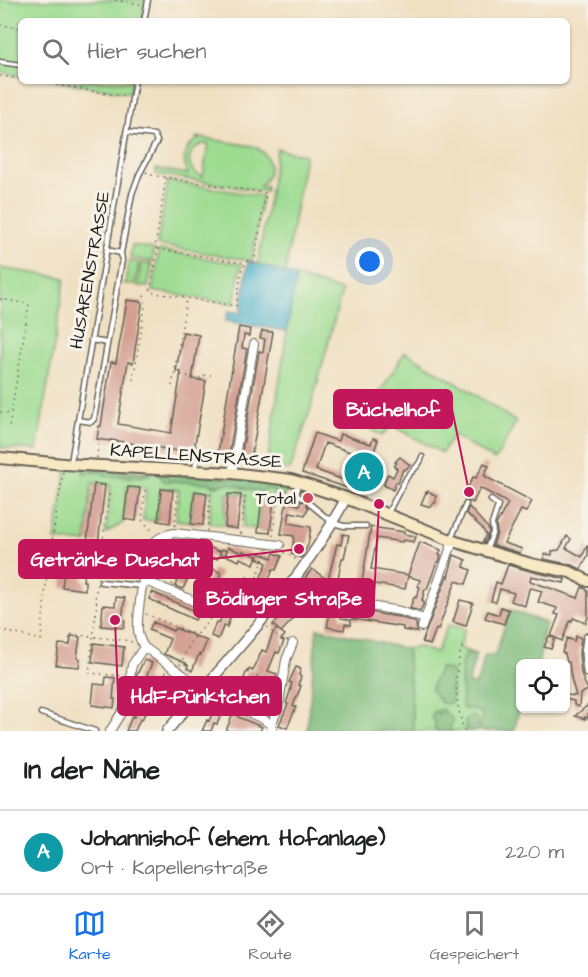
<!DOCTYPE html>
<html lang="de">
<head>
<meta charset="utf-8">
<style>
	body { margin:0; font-family:"Architects Daughter",sans-serif; background:#f2f2f2; color:#202124 }
	.controls { position:absolute; right:18px; bottom:18px; display:grid; overflow:hidden; border-radius:9px; box-shadow:0 2px 4px #0004 }
	.controls button { width:54px; height:54px; display:grid; place-items:center; padding:0; border:0; border-bottom:2px solid #e0e0e0; background:#fff; color:#202124; font:30px sans-serif }
	.you { position:absolute; left:370px; top:262px; width:21px; height:21px; margin:-15px; border:4px solid #fff; border-radius:50%; background:#1a73e8; box-shadow:0 0 0 9px #1a73e833 }
	.badge { display:grid; place-items:center; width:39px; height:39px; border-radius:50%; background:#1a73e8; color:#fff; font-size:20px; font-weight:700 }
	.pin { position:absolute; translate:-50% -50%; border:3px solid #fff; box-shadow:0 2px 6px #0006 }
	.list { margin:0; padding:0; list-style:none }
	h2 { display:flex; justify-content:space-between; align-items:center; height:78px; margin:0; padding:0 24px; font-size:26px }
	h2 small { font-size:20px; font-weight:400; color:#757577 }
	.list li { display:grid; grid-template-columns:39px 1fr auto; gap:18px; align-items:center; box-sizing:border-box; height:84px; padding:0 24px; border-top:2px solid #e0e0e0 }
	.list b { display:block; font-size:22px; white-space:nowrap }
	.list p { margin:0; font-size:20px; white-space:nowrap; color:#757577 }
	.list em { font-size:20px; font-style:normal; color:#757577 }
	.icon { flex:none; width:33px; height:33px; fill:none; stroke:currentColor; stroke-width:2; stroke-linecap:round; stroke-linejoin:round }
	.map { position:relative; flex:none; width:588px; height:731px; overflow:hidden }
	.search { position:absolute; background:#fff; box-shadow:0 2px 4px #0004; left:18px; right:18px; top:18px; height:66px; display:flex; align-items:center; gap:15px; box-sizing:border-box; padding:0 21px; border-radius:9px; color:#757577; font-size:22px }
	.sheet { height:162px; background:#fff }
	nav { display:flex; justify-content:space-around; align-items:center; box-sizing:border-box; height:84px; border-top:2px solid #e0e0e0; background:#fff; font-size:16px; color:#757577 }
	nav a { display:grid; justify-items:center; gap:3px }
	nav .on { color:#1a73e8 }
	.map>svg:first-child { display:block }
	.green { fill:#9cdb90; stroke:#5c7c56; stroke-width:1.5; fill-rule:evenodd }
	.forest { fill:#7dbb7a; stroke:#4c6c4b; stroke-width:1.5 }
	.water { fill:#4bb1cb; stroke:#346674; stroke-width:1.5 }
	.building { fill:#d49f92; fill-rule:evenodd }
	.lines { fill:none; stroke-linecap:round; stroke-linejoin:round }
	.service-casing { stroke:#666156; stroke-width:7 }
	.minor-casing { stroke:#666156; stroke-width:10 }
	.tertiary-casing { stroke:#666156; stroke-width:12 }
	.secondary-casing { stroke:#666156; stroke-width:14 }
	.path { stroke:#666156; stroke-width:1.5; stroke-dasharray:1.5 4.5; stroke-linecap:butt }
	.service { stroke:#fff; stroke-width:4 }
	.minor { stroke:#fff; stroke-width:8 }
	.tertiary { stroke:#fff; stroke-width:9 }
	.secondary { stroke:#f8e8c3; stroke-width:10 }
	.poi-dot { fill:#d1495b; stroke:#f7f3e8; stroke-width:2 }
	.labels { text-anchor:middle; dominant-baseline:central; stroke-width:6; stroke-linejoin:round; paint-order:stroke }
	.street-label { font-size:18px; fill:#1c1c1c; stroke:#f7f3e8 }
	.poi-label { font-size:18px; fill:#1c1c1c; stroke:#f7f3e8; text-anchor:end }
	.leader { fill:none; stroke:#c2185b; stroke-width:2 }
	.callout-dot { fill:#c2185b; stroke:#f7f3e8; stroke-width:2 }
	.callout { fill:#c2185b; stroke:#c2185b; stroke-width:2 }
	.callout-label { font-size:20px; text-anchor:middle; font-weight:bold; fill:#fff }
</style>
</head>
<body>
<div class="map">
<svg width="588" height="731" viewBox="0 0 588 731">
	<rect width="100%" height="100%" fill="#f7f3e8"/>
	<filter id="ink" filterUnits="userSpaceOnUse"><feTurbulence type="fractalNoise" baseFrequency=".0167" numOctaves="2"/><feDisplacementMap in="SourceGraphic" scale="12" xChannelSelector="R" yChannelSelector="G"/><feConvolveMatrix kernelMatrix="1 2 1 2 8 2 1 2 1" color-interpolation-filters="sRGB"/></filter>
	<filter id="wash" filterUnits="userSpaceOnUse"><feTurbulence type="fractalNoise" baseFrequency=".008" numOctaves="4" result="noise"/><feDisplacementMap in="SourceGraphic" scale="24" xChannelSelector="R" yChannelSelector="G"/><feGaussianBlur stdDeviation="1.35" result="paint"/><feColorMatrix in="noise" values="0 0 0 0 0 0 0 0 0 0 0 0 0 0 0 0 0 1.4 0 .05"/><feComposite in="paint" operator="in"/></filter>
	<g filter="url(#wash)">
		<rect width="100%" height="100%" fill="#f0e0c2"/>
		<!-- green -->
		<path class="green" d="M 0,0 L 145,0 L 142,21 L 21,21 L 21,76 L 0,72 Z
			M 54,81 L 132,81 L 130,93 Z
			M 196,137 L 252,146 C 271,152 275,173 260,186 L 267,187 L 266,192 L 156,174 L 156,169 L 188,174 C 181,160 184,146 199,139 L 196,138 ZM 202,144 L 208,144 L 203,177 C 185,170 185,151 202,144 Z
			M 277,149 L 305,155 L 285,273 L 342,291 L 310,411 L 290,470 L 267,466 L 287,331 L 226,321 L 228,311 L 241,313 L 248,262 L 258,263 Z
			M 168,181 L 262,196 L 252,261 L 157,245 Z
			M 132,245 L 154,249 L 152,262 L 130,258 Z
			M 159,250 L 241,264 L 234,304 L 152,291 Z
			M 129,261 L 139,263 L 135,285 L 125,284 Z
			M 141,263 L 152,265 L 148,287 L 138,286 Z
			M 0,268 L 65,278 L 37,450 L 0,448 Z
			M 405,352 L 473,393 L 516,422 L 495,460 L 453,435 L 442,453 L 392,425 L 382,436 L 361,423 Z
			M 67,466 L 287,481 L 285,498 L 261,495 L 258,529 L 243,527 L 246,495 L 227,493 L 224,525 L 209,523 L 212,492 L 194,491 L 191,522 L 176,520 L 179,490 L 161,488 L 157,521 L 143,520 L 146,488 L 127,486 L 123,523 L 106,533 L 110,485 L 92,483 L 86,543 L 55,540 Z
			M 448,625 L 465,629 L 459,648 L 473,653 L 461,696 L 492,704 L 489,731 L 414,731 L 407,649 L 419,647 L 436,653 Z"/>
		<!-- forest -->
		<path class="forest" d="M 82,467 L 151,474 L 139,477 L 108,476 L 99,472 L 83,473 Z
			M 158,474 L 287,481 L 285,498 L 275,494 L 272,490 L 266,489 L 262,492 C 250,490 240,488 230,483 L 215,486 L 208,483 L 164,481 Z
			M 510,610 L 546,623 L 542,639 L 539,663 L 520,664 L 520,706 L 514,731 L 481,731 L 482,715 L 481,712 L 477,712 L 474,709 L 463,709 L 462,707 L 461,664 L 466,653 L 476,654 L 468,684 L 474,685 C 483,677 480,666 485,655 L 493,655 L 496,652 Z
			M 317,628 L 407,649 L 414,731 L 307,731 Z
			M 440,668 L 451,670 L 453,673 C 449,683 454,693 451,703 C 437,706 440,697 431,690 L 433,683 Z
			M 442,709 L 445,713 L 450,715 L 453,722 L 450,726 L 451,731 L 435,731 L 435,721 L 432,719 L 433,712 L 435,711 L 436,713 L 439,714 L 438,710 Z
			M 471,716 C 479,717 480,725 478,731 L 466,731 L 465,722 L 468,717 Z"/>
		<!-- water -->
		<path class="water" d="M 248,262 L 258,264 L 296,277 L 287,331 L 226,321 L 228,311 L 241,313 Z"/>
		<g id="blocks">
			<!-- building -->
			<path class="building" d="M 127,300 L 142,302 L 142,305 L 133,363 L 128,362 L 118,424 L 171,433 L 181,372 L 176,371 L 183,332 L 199,335 L 192,379 L 206,381 L 194,450 L 185,448 L 184,452 L 110,440 L 110,441 L 97,439 L 99,426 L 101,426 L 111,362 L 116,363 Z
				M 239,327 L 250,329 L 249,336 L 244,335 L 242,348 L 247,349 L 229,454 L 218,452 Z
				M 262,331 L 273,332 L 251,459 L 241,457 L 259,351 L 263,352 L 265,339 L 260,338 Z
				M 315,433 L 338,441 L 340,434 L 371,444 L 373,438 L 378,440 L 369,465 L 372,466 L 366,481 L 364,481 L 360,492 L 302,473 ZM 325,443 L 364,457 L 355,484 L 316,470 Z
				M 400,457 L 410,465 L 405,470 L 403,469 L 398,483 L 396,482 L 393,490 L 384,485 L 385,480 L 388,474 L 393,477 L 397,469 L 394,466 L 397,463 L 395,462 Z
				M 484,463 L 489,466 L 484,475 L 486,476 L 486,477 L 532,501 L 526,512 L 521,510 L 504,543 L 522,549 L 520,553 L 493,545 L 497,533 L 496,525 L 508,503 L 480,488 L 473,503 L 463,498 L 473,477 L 476,478 Z
				M 94,484 L 105,485 L 98,544 L 87,542 Z
				M 128,487 L 140,488 L 136,521 L 124,519 Z
				M 161,489 L 173,490 L 170,523 L 158,521 Z
				M 195,491 L 207,493 L 203,525 L 191,524 Z
				M 428,491 L 436,496 L 435,499 L 436,502 L 433,504 L 431,507 L 421,504 L 426,492 L 427,493 Z
				M 303,492 L 312,496 L 311,500 L 308,500 L 306,503 L 308,508 L 305,515 L 290,512 L 288,523 L 311,527 L 308,545 L 301,558 L 292,554 L 294,536 L 281,534 L 285,510 L 289,498 L 292,498 L 291,503 L 299,505 L 300,502 L 303,501 L 305,499 Z
				M 228,494 L 241,495 L 237,529 L 225,527 Z
				M 262,496 L 274,498 L 270,533 L 258,532 Z
				M 469,507 L 488,528 L 489,532 L 485,543 L 483,542 L 486,535 L 482,528 L 466,513 Z
				M 371,527 L 404,532 L 404,534 L 416,536 L 414,542 L 403,540 L 402,542 L 377,538 L 371,569 L 408,575 L 420,542 L 441,550 L 439,555 L 441,556 L 439,562 L 437,562 L 427,589 L 425,589 L 422,600 L 423,600 L 423,603 L 424,603 L 420,611 L 409,608 L 410,608 L 414,597 L 416,598 L 420,587 L 418,586 L 420,580 L 408,576 L 405,589 L 362,582 Z
				M 343,534 L 349,535 L 344,558 L 342,558 L 336,588 L 326,586 L 322,583 L 321,588 L 319,587 L 304,605 L 306,607 L 299,615 L 298,614 L 281,632 L 273,625 L 290,607 L 289,607 L 310,582 L 305,578 L 312,569 L 328,580 L 337,544 L 341,545 Z
				M 567,536 L 571,539 L 566,548 L 582,557 L 587,546 L 588,547 L 588,555 L 581,569 L 572,565 L 544,559 L 545,554 L 552,555 L 552,551 L 559,550 Z
				M 168,542 L 176,546 L 170,559 L 168,558 L 159,580 L 151,576 L 160,555 L 162,556 Z
				M 183,542 L 191,545 L 192,543 L 206,549 L 207,546 L 220,552 L 222,549 L 227,551 L 225,556 L 220,554 L 217,559 L 203,554 L 202,556 L 181,547 Z
				M 228,547 L 242,553 L 243,551 L 257,556 L 254,564 L 240,558 L 239,561 L 225,555 Z
				M 259,553 L 272,558 L 274,553 L 282,556 L 276,570 L 273,569 L 268,582 L 260,579 L 267,563 L 257,558 Z
				M 454,555 L 466,560 L 464,567 L 471,570 L 466,584 L 456,581 L 438,630 L 436,629 L 430,645 L 422,642 L 447,576 L 448,577 Z
				M 77,559 L 85,560 L 83,581 L 85,581 L 85,590 L 62,587 L 65,566 L 76,568 Z
				M 184,565 L 192,569 L 183,589 L 175,586 Z
				M 508,565 L 530,571 L 565,579 L 564,583 L 531,576 L 530,581 L 578,598 L 582,587 L 586,589 L 588,592 L 588,617 L 586,623 L 573,618 L 572,621 L 570,620 L 562,641 L 551,636 L 559,615 L 555,614 L 557,608 L 538,602 L 542,591 L 531,588 L 529,589 L 525,606 L 511,601 L 514,593 L 500,589 L 496,602 L 491,601 L 496,582 L 501,584 Z
				M 213,569 L 221,573 L 215,586 L 213,585 L 206,602 L 199,596 L 205,582 L 207,583 Z
				M 250,581 L 257,584 L 251,598 L 249,597 L 243,611 L 242,610 L 240,613 L 238,612 L 237,615 L 232,613 L 227,627 L 224,625 L 218,639 L 211,636 L 216,622 L 219,623 L 225,610 L 231,612 L 235,604 L 237,605 L 241,594 L 244,595 Z
				M 335,591 L 343,592 L 342,595 L 344,595 L 343,598 L 345,598 L 344,604 L 342,604 L 340,615 L 341,615 L 341,618 L 351,620 L 351,625 L 345,624 L 344,630 L 327,627 Z
				M 152,592 L 199,613 L 195,620 L 149,599 Z
				M 116,597 L 125,598 L 122,619 L 125,620 L 124,628 L 101,626 L 103,605 L 115,606 Z
				M 460,600 L 473,603 L 466,626 L 453,622 Z
				M 501,607 L 509,610 L 504,624 L 485,618 L 488,611 L 499,615 Z
				M 354,610 L 399,617 L 416,623 L 417,632 L 403,630 L 403,627 L 352,619 Z
				M 153,622 L 173,631 L 175,628 L 207,641 L 201,655 L 199,654 L 192,671 L 187,668 L 188,665 L 185,664 L 186,663 L 164,654 L 170,639 L 149,630 Z
				M 277,629 L 285,635 L 281,640 L 284,641 L 279,653 L 276,652 L 268,671 L 277,674 L 275,680 L 277,680 L 276,683 L 272,694 L 274,698 L 273,705 L 269,715 L 233,698 L 238,684 L 241,685 L 247,671 L 248,672 L 249,669 L 253,671 L 262,650 L 266,652 L 273,633 Z
				M 71,636 L 80,637 L 77,658 L 80,659 L 79,667 L 56,665 L 59,644 L 70,645 Z
				M 549,636 L 555,638 L 551,649 L 544,647 Z
				M 576,636 L 581,638 L 579,653 L 581,673 L 584,682 L 588,690 L 580,694 L 579,707 L 574,705 L 574,701 L 566,699 L 566,695 L 576,696 L 571,678 L 569,662 L 567,662 L 565,654 L 562,652 L 567,638 L 574,641 Z
				M 94,643 L 124,647 L 122,666 L 92,662 Z
				M 144,660 L 152,663 L 145,680 L 162,687 L 167,676 L 175,679 L 169,693 L 167,692 L 161,705 L 150,701 L 142,720 L 140,719 L 135,731 L 126,731 L 132,716 L 134,717 L 140,703 L 136,701 L 138,696 L 134,694 L 137,682 L 136,682 L 136,677 Z
				M 296,667 L 301,669 L 299,675 L 301,677 L 298,685 L 301,686 L 293,706 L 296,707 L 287,728 L 279,725 L 288,704 L 286,703 L 291,689 L 290,689 L 292,683 L 289,682 Z
				M 106,677 L 115,678 L 113,699 L 115,699 L 114,708 L 92,705 L 94,684 L 105,685 Z
				M 216,705 L 221,707 L 220,709 L 223,710 L 217,724 L 214,723 L 211,731 L 202,731 L 207,720 L 209,721 Z
				M 588,705 L 588,718 L 585,717 L 585,719 L 575,716 Z
				M 233,713 L 238,715 L 238,717 L 262,727 L 260,731 L 226,731 Z"/>
		</g>
	</g>
	<g filter="url(#ink)">
		<use href="#blocks" fill-opacity="0" stroke="#666156" stroke-width="1.5"/>
		<g class="lines">
			<!-- service casing -->
			<g class="service-casing">
				<path id="service" d="M 144,21 L 148,0
					M 0,62 L 21,65
					M 121,253 L 132,194 L 139,175 L 157,141 L 154,135 L 126,132
					M 91,340 L 107,343
					M 78,420 L 91,422 L 94,419 L 122,260 L 121,253 L 107,250
					M 71,462 L 135,81
					M 195,469 L 198,449
					M 297,483 L 297,495 L 301,498
					M 310,504 L 333,523 L 344,526 L 366,526
					M 388,513 C 394,501 400,489 407,477 C 413,469 420,466 422,457
					M 451,539 L 466,504
					M 486,551 L 493,532 L 492,524 L 498,506 L 498,505 L 491,500
					M 110,573 L 111,571 L 115,571 L 143,575
					M 101,582 L 142,586
					M 41,713 L 95,731"/>
			</g>
			<!-- minor casing -->
			<g class="minor-casing">
				<path id="minor" d="M 232,473 L 254,344
					M 143,582 L 150,583 C 164,589 199,600 209,612
					M 351,603 L 400,611 L 424,619
					M 422,627 L 453,541
					M 271,725 L 278,709 L 286,660 L 293,643
					M 110,731 L 123,710 L 127,698 L 132,665 L 144,647
					M 273,731 L 271,725 L 263,719 L 216,698 L 144,647 C 141,642 138,637 138,630 C 137,617 145,556 151,547 C 156,538 164,535 174,533 L 280,545"/>
			</g>
			<!-- tertiary casing -->
			<g class="tertiary-casing">
				<path id="tertiary" d="M 588,638 L 586,653 L 588,672
					M 167,731 C 230,656 300,586 346,498"/>
			</g>
			<!-- secondary casing -->
			<g class="secondary-casing">
				<path id="secondary" d="M 0,458 L 64,464 L 232,473 L 291,480 L 346,498 L 453,541 L 531,564 L 570,572 L 588,581"/>
			</g>
			<!-- path -->
			<path class="path" d="M 115,0 L 141,4
				M 0,25 L 21,28
				M 0,76 L 21,79
				M 33,81 L 128,97
				M 146,172 L 151,175 L 266,193 L 254,262 L 247,261 L 247,263 L 242,267 L 236,306 L 150,292 L 158,249 L 243,263 L 242,267
				M 157,248 L 155,248 L 166,178
				M 0,299 L 29,304 L 11,414 L 0,412
				M 175,374 L 200,378 L 205,375 L 211,375
				M 133,380 L 145,306 L 144,295
				M 172,386 L 186,302
				M 9,426 L 11,415
				M 97,458 L 98,444
				M 145,490 L 142,520 L 154,533
				M 175,526 L 178,491
				M 207,531 L 211,493
				M 241,534 L 245,497
				M 273,536 L 277,499
				M 284,552 L 297,560
				M 74,568 L 76,554 L 138,561
				M 98,579 L 109,494
				M 97,584 L 95,600 L 97,603 L 89,673 L 122,676
				M 172,585 L 179,569
				M 196,595 L 206,571
				M 215,613 L 248,576 L 256,579 L 267,551
				M 146,614 L 196,635
				M 267,627 L 276,635 L 288,641
				M 0,630 L 41,640 L 47,572 L 63,472
				M 69,645 L 70,634 L 130,641 L 135,645
				M 180,665 L 190,643 L 210,619
				M 152,691 L 153,692 L 157,685 L 166,672
				M 247,705 L 258,674
				M 464,731 C 455,699 453,678 462,647 L 467,644"/>
			<!-- service -->
			<use href="#service" class="service"/>
			<!-- minor -->
			<use href="#minor" class="minor"/>
			<!-- tertiary -->
			<use href="#tertiary" class="tertiary"/>
			<!-- secondary -->
			<use href="#secondary" class="secondary"/>
		</g>
	</g>
	<!-- markers -->
	<circle class="poi-dot" cx="308" cy="498" r="6"/>
	<g class="labels">
		<!-- street labels -->
		<g class="street-label">
			<text transform="translate(90 270) rotate(-80)">HUSARENSTRASSE</text>
			<text transform="translate(196 456) rotate(4)">KAPELLENSTRASSE</text>
		</g>
		<!-- poi labels -->
		<g class="poi-label">
			<text x="296" y="498">Total</text>
		</g>
	</g>
	<!-- callouts -->
	<path class="leader" d="M469 492L452 409M299 549L212 559M379 504L374 598M115 620L118 696"/>
	<g class="callout-dot">
		<circle cx="469" cy="492" r="6"/>
		<circle cx="299" cy="549" r="6"/>
		<circle cx="379" cy="504" r="6"/>
		<circle cx="115" cy="620" r="6"/>
	</g>
	<g class="callout">
		<rect x="334" y="390" width="118" height="38" rx="6"/>
		<rect x="19" y="540" width="193" height="38" rx="6"/>
		<rect x="194" y="579" width="180" height="38" rx="6"/>
		<rect x="118" y="677" width="163" height="38" rx="6"/>
	</g>
	<g class="callout-label">
		<text x="393" y="416">Büchelhof</text>
		<text x="115" y="566">Getränke Duschat</text>
		<text x="284" y="605">Bödinger Straße</text>
		<text x="200" y="703">HdF-Pünktchen</text>
	</g>
</svg>
<div class="controls">
<button><svg class="icon" aria-label="locate" viewBox="0 0 24 24"><circle cx="12" cy="12" r="6"/><path d="M12 2v4M12 18v4M2 12h4M18 12h4"/></svg></button>
</div>
<div class="you"></div>
<div class="pin badge" style="left:364px;top:472px;background:#0f9aa8">A</div>
<div class="search"><svg class="icon" aria-label="search" viewBox="0 0 24 24"><circle cx="10" cy="10" r="6"/><path d="M15 15l6 6"/></svg>Hier suchen</div>
</div>
<section class="sheet">
<h2>In der Nähe<small></small></h2>
<ul class="list">
<li><span class="badge" style="background:#0f9aa8">A</span><div><b>Johannishof (ehem. Hofanlage)</b><p>Ort · Kapellenstraße</p></div><em>220 m</em></li>
</ul>
</section>
<nav>
<a class="on"><svg class="icon" aria-label="map" viewBox="0 0 24 24"><path d="M3 6l6-2 6 2 6-2v14l-6 2-6-2-6 2zM9 4v14M15 6v14"/></svg>Karte</a>
<a><svg class="icon" aria-label="directions" viewBox="0 0 24 24"><path d="M12 3l9 9-9 9-9-9zM9 14v-3h6M13 9l2 2-2 2"/></svg>Route</a>
<a><svg class="icon" aria-label="saved" viewBox="0 0 24 24"><path d="M7 4h10v16l-5-4-5 4z"/></svg>Gespeichert</a>
</nav>
</body>
</html>
